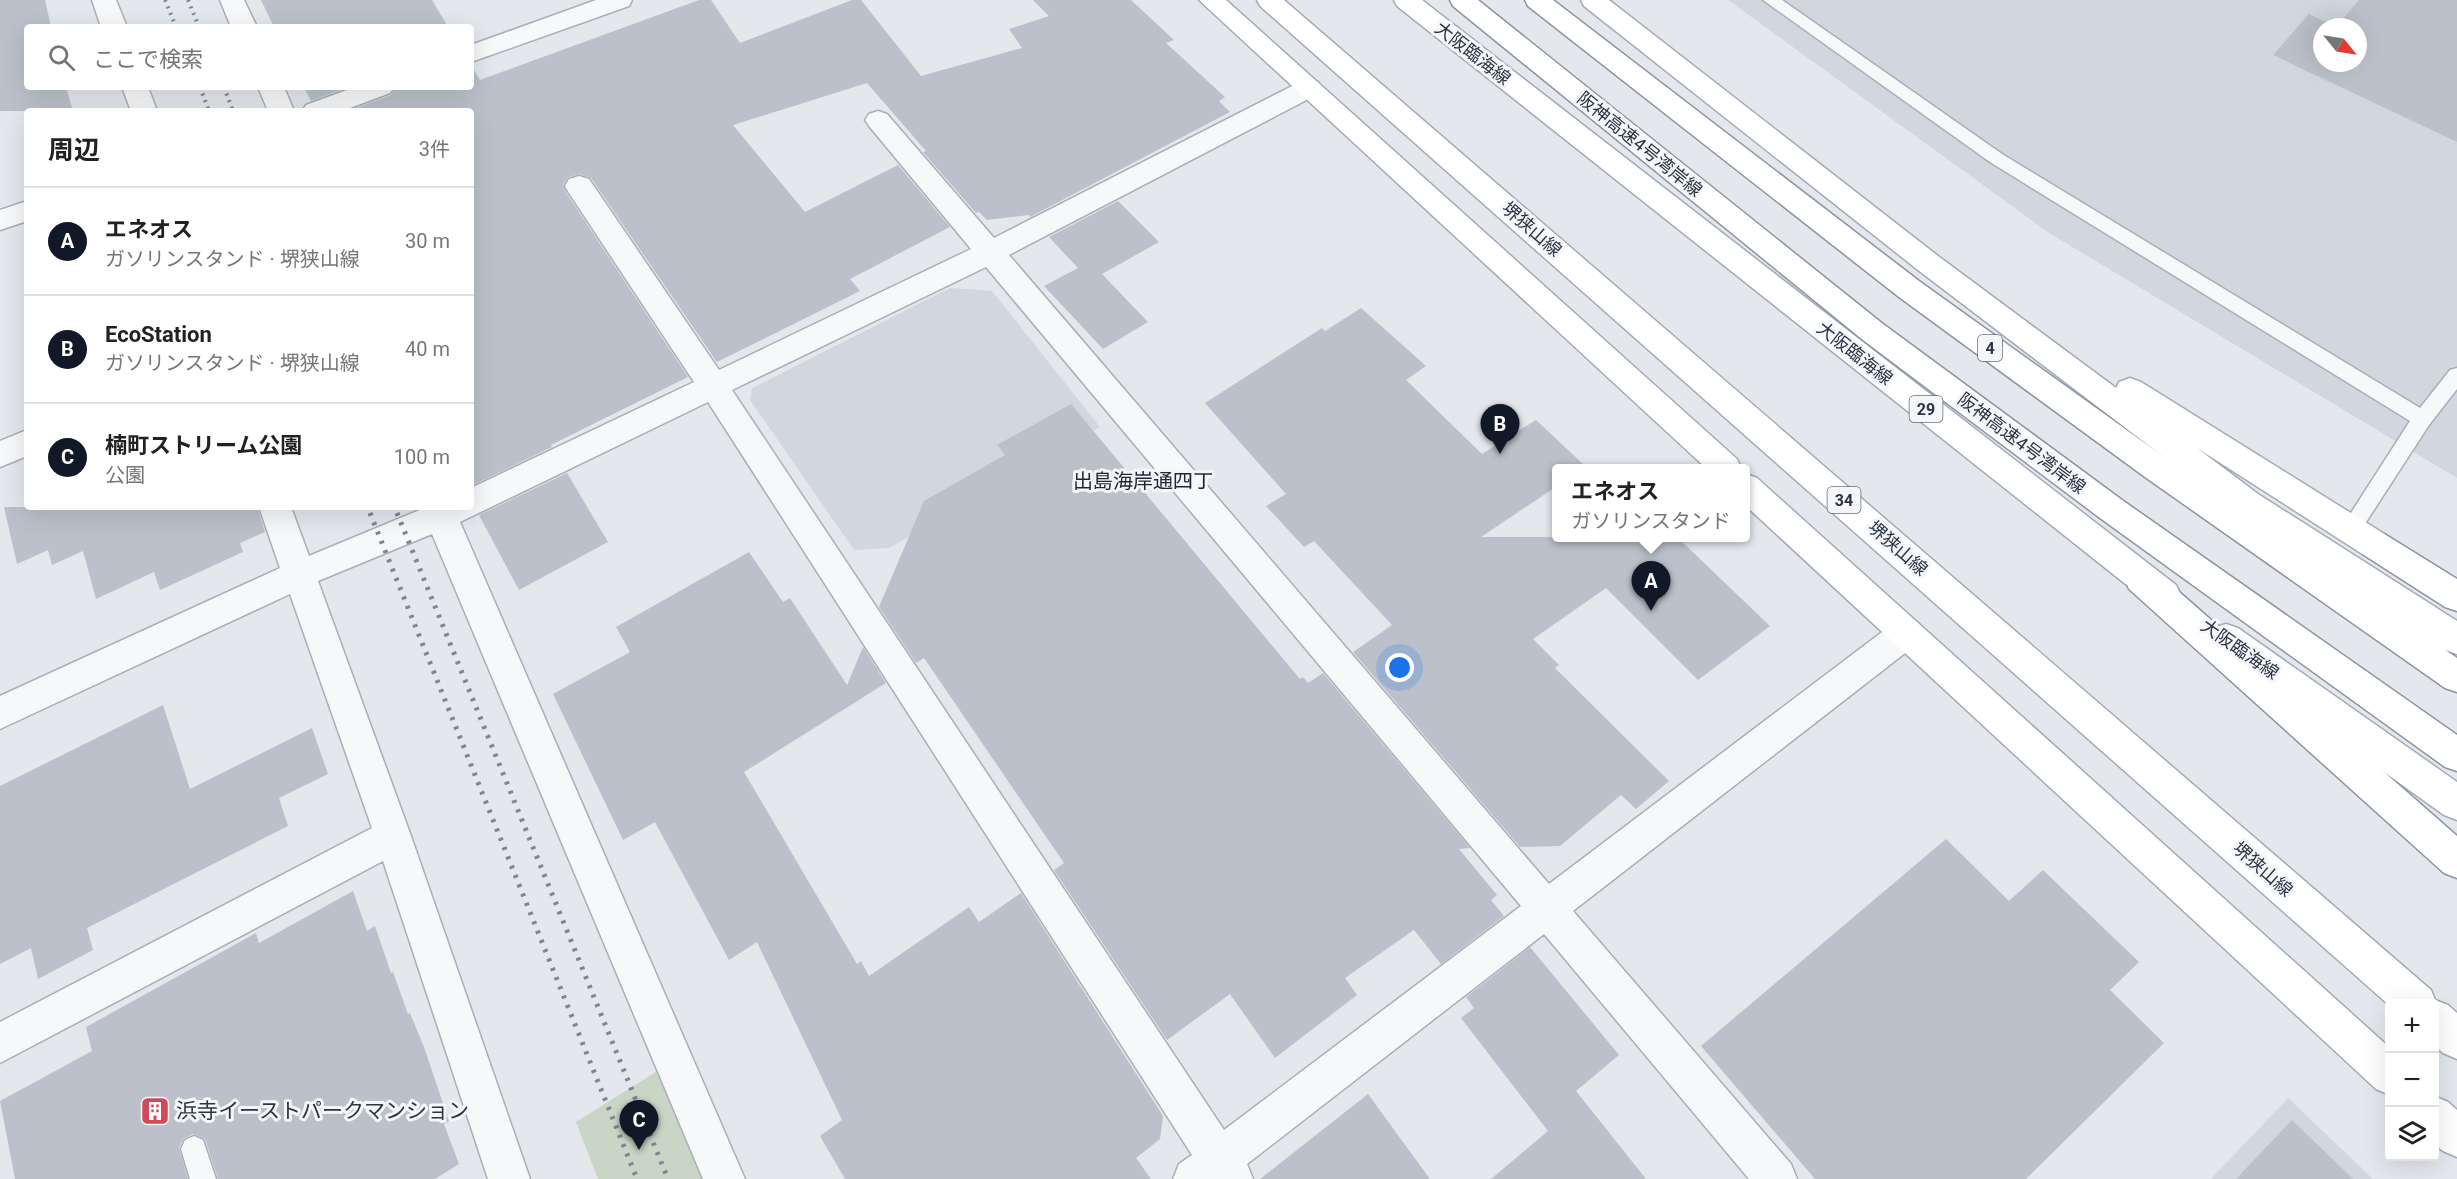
<!DOCTYPE html>
<html lang="ja">
<head>
<meta charset="utf-8">
<style>
	body { margin:0; font-family:Roboto,"Noto Sans JP",sans-serif; background:#f6f6f6; color:#222 }
	.controls { position:absolute; right:18px; bottom:18px; display:grid; overflow:hidden; border-radius:6px; box-shadow:0 6px 24px #0002 }
	.controls button { width:54px; height:54px; display:grid; place-items:center; padding:0; border:0; border-bottom:2px solid #e0e0e0; background:#fff; color:#222; font:30px sans-serif }
	.compass { position:absolute; left:2313px; top:18px; width:54px; height:54px; border-radius:50%; background:#fff; box-shadow:0 6px 24px #0002; rotate:120deg }
	.you { position:absolute; left:1400px; top:668px; width:21px; height:21px; margin:-15px; border:4px solid #fff; border-radius:50%; background:#1a73e8; box-shadow:0 0 0 9px #1a73e833 }
	.badge { display:grid; place-items:center; width:39px; height:39px; border-radius:50%; background:#111827; color:#fff; font-size:20px; font-weight:700 }
	.pin { position:absolute; translate:-50% -50px; filter:drop-shadow(0 2px 3px #0008) }
	.pin::after { content:''; position:absolute; top:32px; width:21px; height:18px; background:inherit; clip-path:polygon(0 0,100% 0,50% 100%) }
	.popup { position:absolute; left:1552px; top:464px; width:198px; height:78px; box-sizing:border-box; display:grid; place-content:center; border-radius:6px; background:#fff; filter:drop-shadow(0 2px 4px #0005); font-size:20px; white-space:nowrap; color:#767676 }
	.popup b { font-size:22px; color:#222 }
	.popup::after { content:''; position:absolute; left:50%; top:100%; margin-left:-12px; border:12px solid transparent; border-top-color:#fff }
	.list { margin:0; padding:0; list-style:none }
	h2 { display:flex; justify-content:space-between; align-items:center; height:78px; margin:0; padding:0 24px; font-size:26px }
	h2 small { font-size:20px; font-weight:400; color:#767676 }
	.list li { display:grid; grid-template-columns:39px 1fr auto; gap:18px; align-items:center; box-sizing:border-box; height:108px; padding:0 24px; border-top:2px solid #e0e0e0 }
	.list b { display:block; font-size:22px; white-space:nowrap }
	.list p { margin:0; font-size:20px; white-space:nowrap; color:#767676 }
	.list em { font-size:20px; font-style:normal; color:#767676 }
	.icon { flex:none; width:33px; height:33px; fill:none; stroke:currentColor; stroke-width:2; stroke-linecap:round; stroke-linejoin:round }
	.map { position:relative; flex:none; width:2457px; height:1179px; overflow:hidden }
	.search { position:absolute; background:#fff; box-shadow:0 6px 24px #0002; left:24px; top:24px; width:450px; height:66px; display:flex; align-items:center; gap:15px; box-sizing:border-box; padding:0 21px; border-radius:6px; color:#767676; font-size:22px }
	.panel { position:absolute; background:#fff; box-shadow:0 6px 24px #0002; left:24px; top:108px; width:450px; height:402px; border-radius:6px }
	.map>svg:first-child { display:block }
	.built { fill:#d2d6de; fill-rule:evenodd }
	.green { fill:#c9d6c5 }
	.building { fill:#bbc0ca; fill-rule:evenodd }
	.lines { fill:none; stroke-linecap:round; stroke-linejoin:round }
	.service-casing { stroke:#a9aeb7; stroke-width:3 }
	.minor-casing { stroke:#a9aeb7; stroke-width:3 }
	.primary-casing { stroke:#a3abb8; stroke-width:3 }
	.motorway-casing { stroke:#8b94a3; stroke-width:3 }
	.service { fill:#f7f8fa; fill-rule:evenodd }
	.minor { fill:#f7f8fa; fill-rule:evenodd }
	.primary { fill:#fff; fill-rule:evenodd }
	.motorway { fill:#fff; fill-rule:evenodd }
	.rail-far1 { stroke:#7d8696; stroke-width:4; stroke-dasharray:2 5; stroke-linecap:butt }
	.rail { stroke:#7d8696; stroke-width:5; stroke-dasharray:3 7; stroke-linecap:butt }
	.labels { text-anchor:middle; dominant-baseline:central; stroke-width:6; stroke-linejoin:round; paint-order:stroke }
	.shield { fill:#f4f6f9; stroke:#676e7b; stroke-width:1.5 }
	.shield-label { font-size:16px; font-weight:bold; fill:#2b3445 }
	.street-label { font-size:18px; fill:#2b3445; stroke:#f4f6f9 }
	.neighbourhood-label { font-size:20px; fill:#1d2536; stroke:#f4f6f9 }
	.near-poi-label { font-size:21px; fill:#2b3445; stroke:#f4f6f9; text-anchor:start }
</style>
</head>
<body>
<div class="map">
<svg width="2457" height="1179" viewBox="0 0 2457 1179">
	<rect width="100%" height="100%" fill="#e4e7ec"/>
	<!-- built -->
	<path class="built" d="M 1728,0 L 2457,0 L 2457,478 L 2049,233 ZM 2322,27 L 2358,27 L 2358,63 L 2322,63 Z
		M 950,288 L 992,291 L 1100,427 L 889,548 L 854,550 L 750,400 L 752,388 Z
		M 2288,1098 L 2373,1179 L 2211,1179 Z"/>
	<!-- green -->
	<path class="green" d="M 659,1070 L 703,1179 L 598,1179 L 576,1122 Z"/>
	<!-- building -->
	<path class="building" d="M 0,0 L 45,0 L 51,27 L 27,27 L 27,87 L 66,87 L 73,111 L 0,111 Z
		M 261,0 L 432,0 L 448,27 L 274,27 Z
		M 699,0 L 711,0 L 740,43 L 852,0 L 861,0 L 921,76 L 1022,48 L 1009,29 L 1049,16 L 1033,0 L 1131,0 L 1174,40 L 1166,43 L 1225,97 L 1219,101 L 1230,112 L 1030,217 L 1029,215 L 987,220 L 979,212 L 976,213 L 923,152 L 926,151 L 867,83 L 733,125 L 805,212 L 898,165 L 950,227 L 850,279 L 860,291 L 717,362 L 591,178 L 580,174 L 568,177 L 563,185 L 567,194 L 688,377 L 551,445 L 552,447 L 471,486 L 471,111 L 348,111 L 391,95 L 396,87 L 471,87 L 471,65 L 480,80 Z
		M 2359,0 L 2457,0 L 2457,142 L 2273,55 L 2309,14 L 2336,27 ZM 2322,27 L 2358,27 L 2358,63 L 2322,63 Z
		M 304,87 L 348,87 L 311,101 Z
		M 1118,201 L 1159,242 L 1102,274 L 1148,322 L 1103,349 L 1044,286 L 1078,268 L 1049,237 Z
		M 1361,308 L 1426,366 L 1406,380 L 1482,454 L 1536,420 L 1585,466 L 1581,468 L 1557,468 L 1557,486 L 1481,537 L 1677,537 L 1770,626 L 1698,680 L 1606,588 L 1533,639 L 1559,665 L 1555,668 L 1669,781 L 1636,809 L 1621,795 L 1560,846 L 1520,847 L 1353,652 L 1392,625 L 1314,541 L 1304,547 L 1266,506 L 1286,494 L 1205,403 L 1322,328 L 1325,331 Z
		M 1071,404 L 1300,679 L 1303,677 L 1308,683 L 1323,673 L 1470,848 L 1459,849 L 1497,895 L 1491,900 L 1504,916 L 1441,964 L 1414,930 L 1345,978 L 1357,995 L 1275,1058 L 1230,994 L 1167,1040 L 1054,870 L 1064,863 L 924,658 L 916,663 L 879,607 L 924,501 L 1005,455 L 997,445 Z
		M 567,473 L 608,542 L 519,590 L 479,515 Z
		M 4,507 L 257,507 L 265,532 L 240,543 L 243,552 L 160,590 L 154,572 L 96,599 L 83,551 L 52,565 L 48,550 L 17,564 Z
		M 749,552 L 783,602 L 790,598 L 847,685 L 863,647 L 886,683 L 744,772 L 857,964 L 861,961 L 869,976 L 969,907 L 979,922 L 1021,893 L 1163,1116 L 1160,1139 L 1136,1158 L 1151,1179 L 845,1179 L 820,1136 L 842,1120 L 757,942 L 729,960 L 655,822 L 623,840 L 553,694 L 630,652 L 616,627 Z
		M 163,705 L 190,789 L 312,728 L 328,774 L 279,798 L 288,826 L 87,928 L 93,950 L 38,979 L 31,948 L 0,964 L 0,786 Z
		M 1946,839 L 2009,901 L 2043,870 L 2139,962 L 2110,990 L 2164,1043 L 2026,1179 L 1815,1179 L 1701,1046 Z
		M 353,891 L 367,931 L 375,926 L 391,973 L 393,972 L 408,1014 L 410,1013 L 424,1047 L 449,1121 L 444,1124 L 459,1164 L 435,1179 L 218,1179 L 205,1139 L 193,1134 L 183,1139 L 179,1148 L 188,1179 L 15,1179 L 0,1101 L 92,1051 L 86,1027 L 256,933 L 259,943 Z
		M 1530,947 L 1619,1055 L 1576,1091 L 1646,1179 L 1491,1179 L 1548,1131 L 1461,1018 L 1474,1008 L 1466,997 Z
		M 1368,1094 L 1430,1179 L 1260,1179 Z
		M 2292,1120 L 2353,1179 L 2236,1179 Z"/>
	<g class="lines">
		<!-- service casing -->
		<g class="service-casing">
			<path id="service" d="M 1763,0 L 1782,0 L 2002,154 L 2420,408 L 2450,370 L 2457,368 L 2457,389 L 2429,425 L 2357,536 L 2350,539 L 2343,536 L 2340,530 L 2410,421 L 1990,162 Z
				M 194,1136 L 203,1140 L 216,1179 L 190,1179 L 181,1149 L 185,1140 Z"/>
		</g>
		<!-- minor casing -->
		<g class="minor-casing">
			<path id="minor" d="M 92,0 L 116,0 L 127,27 L 101,27 Z
				M 220,0 L 244,0 L 257,27 L 231,27 Z
				M 596,0 L 632,0 L 629,6 L 471,62 L 471,45 Z
				M 1309,79 L 1318,82 L 1322,88 L 1318,94 L 1009,255 L 1549,884 L 1894,623 L 1906,618 L 1918,623 L 1923,633 L 1918,643 L 1573,911 L 1791,1164 L 1797,1179 L 1749,1179 L 1544,934 L 1247,1164 L 1253,1179 L 1173,1179 L 1179,1164 L 1192,1155 L 708,402 L 460,522 L 745,1179 L 703,1179 L 432,534 L 318,581 L 411,836 L 530,1179 L 488,1179 L 383,861 L 0,1063 L 0,1022 L 372,828 L 290,594 L 0,729 L 0,696 L 280,568 L 259,507 L 291,507 L 309,556 L 422,509 L 421,507 L 471,507 L 471,488 L 694,382 L 569,193 L 565,186 L 569,179 L 579,176 L 589,179 L 719,370 L 971,249 L 869,126 L 865,120 L 869,114 L 878,111 L 887,114 L 994,238 L 1300,82 ZM 986,267 L 1521,906 L 1224,1130 L 732,390 Z
				M 122,87 L 148,87 L 157,111 L 131,111 Z
				M 258,87 L 284,87 L 294,111 L 268,111 Z
				M 355,87 L 394,87 L 390,93 L 342,111 L 302,111 L 306,105 Z
				M 27,201 L 27,221 L 0,230 L 0,210 Z
				M 27,430 L 27,456 L 0,467 L 0,441 Z"/>
		</g>
		<!-- primary casing -->
		<g class="primary-casing">
			<path id="primary" d="M 1199,0 L 1226,0 L 1737,459 L 1741,468 L 1706,468 Z
				M 1257,0 L 1284,0 L 2431,990 L 2435,1000 L 2448,1005 L 2457,1013 L 2457,1059 L 2443,1053 L 2434,1045 L 2434,1004 L 2390,1004 L 2390,1006 L 1260,6 Z
				M 1394,0 L 1422,0 L 2176,585 L 2181,595 L 2176,605 L 2164,609 L 2152,605 L 1397,6 Z
				M 1581,0 L 1609,0 L 1938,256 L 2116,388 L 2119,382 L 2130,378 L 2141,382 L 2386,535 L 2391,545 L 2386,555 L 2375,559 L 2364,555 L 2197,448 L 2258,494 L 2457,621 L 2457,654 L 2445,650 L 2236,512 L 1918,270 L 1584,6 Z
				M 1746,474 L 1757,478 L 2390,1048 L 2390,1095 L 2376,1089 L 1746,506 Z
				M 2226,624 L 2238,628 L 2457,782 L 2457,820 L 2444,815 L 2214,650 L 2209,639 L 2214,628 Z
				M 2434,1096 L 2448,1102 L 2457,1110 L 2457,1157 L 2443,1151 L 2434,1144 Z"/>
		</g>
		<!-- motorway casing -->
		<g class="motorway-casing">
			<path id="motorway" d="M 1450,0 L 1478,0 L 1883,324 L 2122,500 L 2457,735 L 2457,771 L 2445,767 L 2100,518 L 1863,340 L 1453,6 Z
				M 1525,0 L 1553,0 L 1919,281 L 2167,459 L 2457,658 L 2457,692 L 2445,688 L 2145,477 L 1899,297 L 1528,6 Z
				M 2375,531 L 2386,535 L 2457,579 L 2457,611 L 2445,607 L 2364,555 L 2359,545 L 2364,535 Z
				M 2141,565 L 2153,569 L 2457,836 L 2457,878 L 2444,873 L 2129,589 L 2125,579 L 2129,569 Z"/>
		</g>
		<!-- service -->
		<use href="#service" class="service"/>
		<!-- minor -->
		<use href="#minor" class="minor"/>
		<!-- primary -->
		<use href="#primary" class="primary"/>
		<!-- motorway -->
		<use href="#motorway" class="motorway"/>
		<!-- rail-far1 -->
		<path class="rail-far1" d="M 165,0 L 176,27
			M 188,0 L 199,27
			M 200,87 L 209,111
			M 224,87 L 233,111
			M 368,507 L 371,514
			M 395,507 L 398,514"/>
		<!-- rail -->
		<path class="rail" d="M 370,513 L 637,1179
			M 397,513 L 668,1179"/>
	</g>
	<!-- icons -->
	<defs>
		<g id="building-square" transform="scale(1.5)"><rect x="-9" y="-9" width="18" height="18" rx="4" fill="#d1495b" stroke="#f4f6f9"/><path d="M-4-6H4V6H1V3H-1V6H-4ZM-2.5-4.3h1.7v1.8h-1.7ZM.8-4.3h1.7v1.8H.8ZM-2.5-1h1.7V.8h-1.7ZM.8-1h1.7V.8H.8Z" fill="#fff"/></g>
	</defs>
	<g fill-rule="evenodd">
		<use href="#building-square" x="155" y="1111"/>
	</g>
	<g class="labels">
		<!-- shield labels -->
		<g class="shield">
			<rect x="1978" y="335" width="24" height="26" rx="4.5"/>
			<rect x="1909.5" y="396" width="33" height="26" rx="4.5"/>
			<rect x="1827.5" y="487" width="33" height="26" rx="4.5"/>
		</g>
		<g class="shield-label">
			<text x="1990" y="348">4</text>
			<text x="1926" y="409">29</text>
			<text x="1844" y="500">34</text>
		</g>
		<!-- street labels -->
		<g class="street-label">
			<text transform="translate(1473 53) rotate(38)">大阪臨海線</text>
			<text transform="translate(1640 144) rotate(39)">阪神高速4号湾岸線</text>
			<text transform="translate(1532 229) rotate(41)">堺狭山線</text>
			<text transform="translate(1855 353) rotate(38)">大阪臨海線</text>
			<text transform="translate(2022 443) rotate(37)">阪神高速4号湾岸線</text>
			<text transform="translate(1898 548) rotate(41)">堺狭山線</text>
			<text transform="translate(2240 649) rotate(35)">大阪臨海線</text>
			<text transform="translate(2263 869) rotate(41)">堺狭山線</text>
		</g>
		<!-- neighbourhood labels -->
		<g class="neighbourhood-label">
			<text x="1143" y="481">出島海岸通四丁</text>
		</g>
		<!-- near-poi labels -->
		<g class="near-poi-label">
			<text x="176" y="1111">浜寺イーストパークマンション</text>
		</g>
	</g>
</svg>
<div class="controls">
<button>+</button>
<button>−</button>
<button><svg class="icon" aria-label="layers" viewBox="0 0 24 24"><path d="M12 4l9 5-9 5-9-5zM3 14l9 5 9-5"/></svg></button>
</div>
<svg class="compass" viewBox="-18 -18 36 36"><path d="M0-13l5 13h-10z" fill="#e53935"/><path d="M0 13l5-13h-10z" fill="#767676"/></svg>
<div class="you"></div>
<div class="pin badge" style="left:1651px;top:611px">A</div>
<div class="popup"><b>エネオス</b>ガソリンスタンド</div>
<div class="pin badge" style="left:1500px;top:454px">B</div>
<div class="pin badge" style="left:639px;top:1150px">C</div>
<div class="search"><svg class="icon" aria-label="search" viewBox="0 0 24 24"><circle cx="10" cy="10" r="6"/><path d="M15 15l6 6"/></svg>ここで検索</div>
<section class="panel">
<h2>周辺<small>3件</small></h2>
<ul class="list">
<li><span class="badge">A</span><div><b>エネオス</b><p>ガソリンスタンド · 堺狭山線</p></div><em>30 m</em></li>
<li><span class="badge">B</span><div><b>EcoStation</b><p>ガソリンスタンド · 堺狭山線</p></div><em>40 m</em></li>
<li><span class="badge">C</span><div><b>楠町ストリーム公園</b><p>公園</p></div><em>100 m</em></li>
</ul>
</section>
</div>
</body>
</html>
